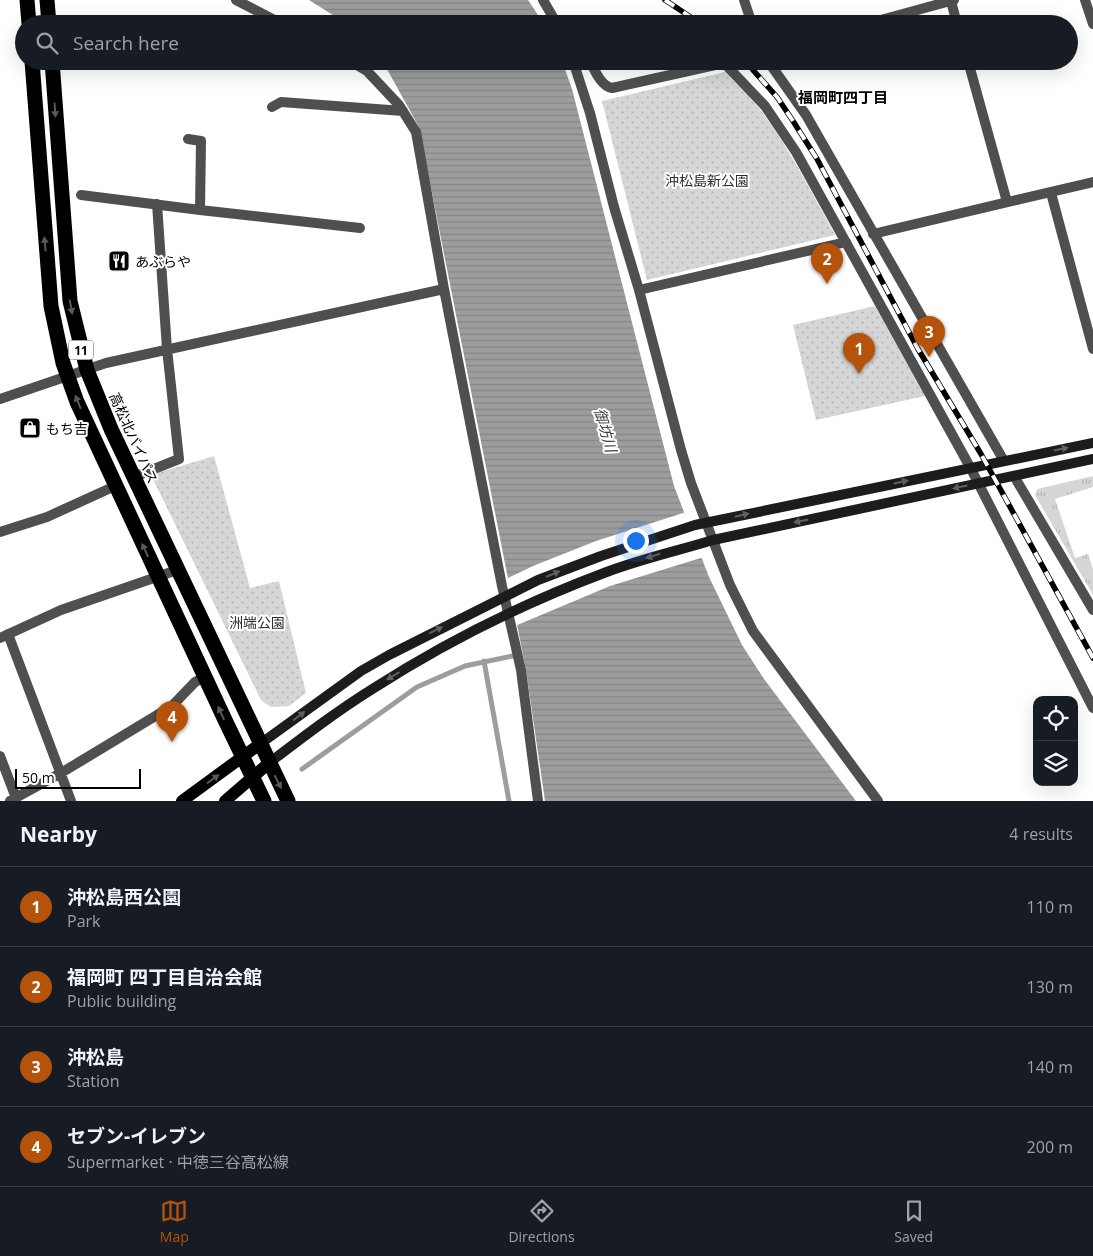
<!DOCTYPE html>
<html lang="en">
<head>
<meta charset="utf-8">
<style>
	body { margin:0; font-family:"Open Sans","Noto Sans JP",sans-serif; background:#20242c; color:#f1f3f6 }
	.controls { position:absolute; right:15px; bottom:15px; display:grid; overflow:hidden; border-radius:10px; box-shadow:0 5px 20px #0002 }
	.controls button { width:45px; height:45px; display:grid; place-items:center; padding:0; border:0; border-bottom:1px solid #363941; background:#171b24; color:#f1f3f6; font:25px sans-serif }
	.scale { position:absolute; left:15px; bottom:12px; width:126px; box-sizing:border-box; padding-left:5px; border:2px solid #000; border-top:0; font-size:14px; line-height:18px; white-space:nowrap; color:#000; -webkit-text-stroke:4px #fff; paint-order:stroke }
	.you { position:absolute; left:635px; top:540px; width:18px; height:18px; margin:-12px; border:4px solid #fff; border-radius:50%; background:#1a73e8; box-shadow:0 0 0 8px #1a73e833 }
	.badge { display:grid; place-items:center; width:32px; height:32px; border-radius:50%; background:#b45309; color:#fff; font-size:16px; font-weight:700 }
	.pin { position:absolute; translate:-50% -41px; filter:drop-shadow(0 1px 2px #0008) }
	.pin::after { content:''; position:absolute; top:26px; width:18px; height:15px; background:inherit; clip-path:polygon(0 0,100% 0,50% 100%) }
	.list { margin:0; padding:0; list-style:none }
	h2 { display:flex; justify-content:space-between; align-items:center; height:65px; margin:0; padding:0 20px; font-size:21px }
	h2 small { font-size:16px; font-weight:400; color:#9ea1a6 }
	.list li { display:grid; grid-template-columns:32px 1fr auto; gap:15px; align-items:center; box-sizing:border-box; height:80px; padding:0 20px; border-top:1px solid #363941 }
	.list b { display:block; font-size:19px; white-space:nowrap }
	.list p { margin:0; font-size:16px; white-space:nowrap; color:#9ea1a6 }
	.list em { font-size:16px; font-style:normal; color:#9ea1a6 }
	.icon { flex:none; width:28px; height:28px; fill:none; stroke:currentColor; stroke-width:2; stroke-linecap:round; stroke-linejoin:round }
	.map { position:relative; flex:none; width:1093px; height:801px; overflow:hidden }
	.search { position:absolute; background:#171b24; box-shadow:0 5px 20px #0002; left:15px; right:15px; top:15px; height:55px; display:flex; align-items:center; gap:12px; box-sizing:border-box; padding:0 18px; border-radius:28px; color:#9ea1a6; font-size:19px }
	.sheet { height:385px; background:#171b24 }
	nav { display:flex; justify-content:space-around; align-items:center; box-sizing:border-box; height:70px; border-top:1px solid #363941; background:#171b24; font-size:14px; color:#9ea1a6 }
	nav a { display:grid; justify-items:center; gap:2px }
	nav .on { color:#b45309 }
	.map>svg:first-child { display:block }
	.grass { fill:url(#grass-tufts) }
	.park { fill:url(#park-dots) }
	.water { fill:url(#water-rules) }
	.pier { fill:#fff }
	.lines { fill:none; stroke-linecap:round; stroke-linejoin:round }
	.stream { stroke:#9d9d9d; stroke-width:5 }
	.street { stroke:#4f4f4f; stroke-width:10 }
	.secondary { stroke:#1c1c1c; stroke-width:10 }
	.primary { stroke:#000; stroke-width:12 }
	.highway { stroke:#000; stroke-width:15 }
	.rail-casing { stroke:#000; stroke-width:5.5 }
	.rail { stroke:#fff; stroke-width:4; stroke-dasharray:11; stroke-linecap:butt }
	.oneway { fill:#595959 }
	.oneway2 { fill:#606060 }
	.labels { text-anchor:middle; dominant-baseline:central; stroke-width:4; stroke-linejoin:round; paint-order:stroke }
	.shield { fill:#fff; stroke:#4c4c4c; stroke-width:1 }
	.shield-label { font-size:12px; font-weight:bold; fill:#000 }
	.park-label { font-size:14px; fill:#2d2d2d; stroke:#fff }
	.poi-label { font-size:14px; fill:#000; stroke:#fff; text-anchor:start }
	.street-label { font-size:14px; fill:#000; stroke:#fff }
	.neighbourhood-label { font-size:15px; font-weight:bold; fill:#000; stroke:#fff }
	.water-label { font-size:15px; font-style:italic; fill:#3e3e3e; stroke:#fff }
</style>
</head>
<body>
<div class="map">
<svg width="1093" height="801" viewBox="0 0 1093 801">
	<defs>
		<pattern id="grass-tufts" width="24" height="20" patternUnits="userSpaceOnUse" patternTransform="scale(1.25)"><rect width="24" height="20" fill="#d6d6d6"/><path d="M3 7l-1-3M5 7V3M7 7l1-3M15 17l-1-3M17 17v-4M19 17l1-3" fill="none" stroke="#b6b6b6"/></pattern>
		<pattern id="park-dots" width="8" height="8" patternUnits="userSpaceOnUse" patternTransform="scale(1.25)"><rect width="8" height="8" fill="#d6d6d6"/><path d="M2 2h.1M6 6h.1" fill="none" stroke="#b6b6b6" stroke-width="1.8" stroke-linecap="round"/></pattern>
		<pattern id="water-rules" width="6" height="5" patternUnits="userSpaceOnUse" patternTransform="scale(1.25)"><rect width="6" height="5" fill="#9d9d9d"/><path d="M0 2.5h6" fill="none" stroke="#858585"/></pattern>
	</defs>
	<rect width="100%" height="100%" fill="#fff"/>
	<!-- grass -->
	<path class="grass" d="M 1093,476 L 1093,487 L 1055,499 L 1075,558 L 1088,554 L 1093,569 L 1093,595 L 1035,495 L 1037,489 Z"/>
	<!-- park -->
	<path class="park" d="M 725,72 C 737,85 751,98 762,112 C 790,150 812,193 835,235 L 647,280 L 602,101 Z
		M 875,306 L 925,396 L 816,420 L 793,325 Z
		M 214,456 L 250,588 L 279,581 L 306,693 L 289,706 L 271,707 L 261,700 L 151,475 Z"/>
	<!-- water -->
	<path class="water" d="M 309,0 L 528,0 L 544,24 L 347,24 Z
		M 380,61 L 562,61 L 572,89 L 674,486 L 709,577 L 742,645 L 764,679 L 856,801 L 545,801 L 526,670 L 419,127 L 388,71 Z"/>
	<!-- pier -->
	<path class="pier" d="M 686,512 L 704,557 L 610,586 L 515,626 L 506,579 L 533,566 L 596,541 Z"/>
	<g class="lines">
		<!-- stream -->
		<path class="stream" d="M 484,661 L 509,801
			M 302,769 L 417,687 L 465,666 L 517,655"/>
		<!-- street -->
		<path class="street" d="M 236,0 L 282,24
			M 543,0 L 557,24
			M 744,0 L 752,24
			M 1085,0 L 1093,24
			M 951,1 L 957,24
			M 866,24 L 954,0
			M 350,61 L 367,71 L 399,105 L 416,132 L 444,289 L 502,586 L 521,670 L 538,801
			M 573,61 L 590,113 L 614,207 L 639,290 L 681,450 L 691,483 L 730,585 L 753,631 L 878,801
			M 590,61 C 595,71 601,86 612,88 L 733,61
			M 768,61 L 806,115 L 1004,461
			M 968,61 L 1007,202
			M 725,64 L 765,106 L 796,152 L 970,467 L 1093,708
			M 272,107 L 281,102 L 403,111
			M 188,139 L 201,141 L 200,210
			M 1051,193 L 1093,349
			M 81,195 L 200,210 L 360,228
			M 873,234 L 1093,182
			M 639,290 L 846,242
			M 0,399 L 106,363 L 444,289
			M 1014,476 L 1093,610
			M 134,477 L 179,459 L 167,349 L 157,204
			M 0,532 L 47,517 L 115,486
			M 8,634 L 71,801
			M 0,638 L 61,610 L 177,570
			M 0,756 L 16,798
			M 10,801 L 61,773 L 172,706 L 195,682 L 205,677"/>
		<!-- secondary -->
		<path class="secondary" d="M 260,744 L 361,671 L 389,655 L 538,580 L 601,556 L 695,525 L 1093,443
			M 269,763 C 303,737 337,711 374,688 C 446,642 524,603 604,573 C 640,559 677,551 713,540 L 1093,459"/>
		<!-- primary -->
		<path class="primary" d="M 182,801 L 260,744
			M 225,801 L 269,763"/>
		<!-- highway -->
		<path class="highway" d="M 27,0 L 29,24
			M 47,0 L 49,24
			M 32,61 L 51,306 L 63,363 L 77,402 L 225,720 L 264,801
			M 52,61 L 70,301 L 87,370 L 111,429 L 288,801"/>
		<!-- rail casing -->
		<g class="rail-casing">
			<path id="rail" d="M 665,0 L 701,24
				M 745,61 L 777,97 L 793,121 L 817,159 L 918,349 L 981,454 L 1093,658"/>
		</g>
		<!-- rail -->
		<use href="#rail" class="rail"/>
	</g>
	<!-- one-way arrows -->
	<defs><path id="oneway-solid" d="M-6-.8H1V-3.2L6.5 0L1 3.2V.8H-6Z" transform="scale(1.25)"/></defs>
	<g class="oneway">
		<use href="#oneway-solid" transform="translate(55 110) rotate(86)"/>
		<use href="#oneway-solid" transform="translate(45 244) rotate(-95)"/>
		<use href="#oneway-solid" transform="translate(71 307) rotate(80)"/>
		<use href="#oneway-solid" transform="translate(78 402) rotate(-112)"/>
		<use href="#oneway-solid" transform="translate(145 550) rotate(-115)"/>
		<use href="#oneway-solid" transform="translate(221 713) rotate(-114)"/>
		<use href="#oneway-solid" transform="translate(213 779) rotate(-36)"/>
		<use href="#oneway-solid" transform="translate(278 782) rotate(63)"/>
	</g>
	<g class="oneway2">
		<use href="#oneway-solid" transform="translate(1061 449) rotate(-11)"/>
		<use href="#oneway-solid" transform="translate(901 482) rotate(-12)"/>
		<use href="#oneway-solid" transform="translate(960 487) rotate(168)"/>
		<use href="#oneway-solid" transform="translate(742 515) rotate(-13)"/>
		<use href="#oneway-solid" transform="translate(801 521) rotate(168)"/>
		<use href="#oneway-solid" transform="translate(653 556) rotate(163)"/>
		<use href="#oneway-solid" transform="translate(553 574) rotate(-23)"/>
		<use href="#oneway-solid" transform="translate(436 630) rotate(-26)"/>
		<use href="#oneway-solid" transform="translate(393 676) rotate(149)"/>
		<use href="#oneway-solid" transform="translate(299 716) rotate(-37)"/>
	</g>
	<!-- icons -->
	<defs>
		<g id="restaurant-square" transform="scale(1.125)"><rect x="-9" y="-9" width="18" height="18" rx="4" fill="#000" stroke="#fff"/><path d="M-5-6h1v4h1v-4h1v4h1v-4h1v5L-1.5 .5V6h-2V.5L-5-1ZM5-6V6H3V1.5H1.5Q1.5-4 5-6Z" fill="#fff"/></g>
		<g id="shop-square" transform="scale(1.125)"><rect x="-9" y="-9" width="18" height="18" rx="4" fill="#000" stroke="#fff"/><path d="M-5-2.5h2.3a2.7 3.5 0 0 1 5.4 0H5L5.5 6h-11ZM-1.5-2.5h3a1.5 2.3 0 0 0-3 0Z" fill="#fff"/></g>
	</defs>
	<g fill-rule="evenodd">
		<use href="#restaurant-square" x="119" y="261"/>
		<use href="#shop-square" x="30" y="428"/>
	</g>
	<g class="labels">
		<!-- shield labels -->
		<rect class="shield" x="68.5" y="340.5" width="25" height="19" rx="4"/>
		<g class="shield-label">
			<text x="81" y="350">11</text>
		</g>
		<!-- park labels -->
		<g class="park-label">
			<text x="707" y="180">沖松島新公園</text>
			<text x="257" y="622">洲端公園</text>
		</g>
		<!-- poi labels -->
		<g class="poi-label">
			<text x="135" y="261">あぶらや</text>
			<text x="46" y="428">もち吉</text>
		</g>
		<!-- street labels -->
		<g class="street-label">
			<text transform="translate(134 438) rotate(66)">高松北バイパス</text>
		</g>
		<!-- neighbourhood labels -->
		<g class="neighbourhood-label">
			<text x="843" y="97">福岡町四丁目</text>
		</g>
		<!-- water labels -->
		<g class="water-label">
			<text transform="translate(606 430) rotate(74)">御坊川</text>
		</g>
	</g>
</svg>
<div class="controls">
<button><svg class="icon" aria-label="locate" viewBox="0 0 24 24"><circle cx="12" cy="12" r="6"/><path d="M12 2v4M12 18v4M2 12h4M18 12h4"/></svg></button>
<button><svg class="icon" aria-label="layers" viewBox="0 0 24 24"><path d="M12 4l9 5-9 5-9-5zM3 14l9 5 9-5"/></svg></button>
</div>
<div class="scale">50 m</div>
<div class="you"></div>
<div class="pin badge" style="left:859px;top:374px">1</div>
<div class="pin badge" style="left:827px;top:284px">2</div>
<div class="pin badge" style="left:929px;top:357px">3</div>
<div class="pin badge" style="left:172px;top:742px">4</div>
<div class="search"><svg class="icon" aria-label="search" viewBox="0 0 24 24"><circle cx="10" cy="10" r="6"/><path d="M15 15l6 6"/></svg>Search here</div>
</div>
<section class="sheet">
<h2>Nearby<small>4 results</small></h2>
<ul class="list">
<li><span class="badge">1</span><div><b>沖松島西公園</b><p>Park</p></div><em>110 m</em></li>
<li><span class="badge">2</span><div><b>福岡町 四丁目自治会館</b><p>Public building</p></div><em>130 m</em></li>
<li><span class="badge">3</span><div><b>沖松島</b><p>Station</p></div><em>140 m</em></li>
<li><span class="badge">4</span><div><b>セブン-イレブン</b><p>Supermarket · 中徳三谷高松線</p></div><em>200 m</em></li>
</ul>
</section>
<nav>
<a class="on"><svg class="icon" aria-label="map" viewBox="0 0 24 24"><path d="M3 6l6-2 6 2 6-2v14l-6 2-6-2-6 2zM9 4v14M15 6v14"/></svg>Map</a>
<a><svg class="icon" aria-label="directions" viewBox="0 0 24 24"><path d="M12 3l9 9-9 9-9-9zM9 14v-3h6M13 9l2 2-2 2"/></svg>Directions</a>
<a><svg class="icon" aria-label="saved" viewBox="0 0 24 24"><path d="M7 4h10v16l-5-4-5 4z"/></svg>Saved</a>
</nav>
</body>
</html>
